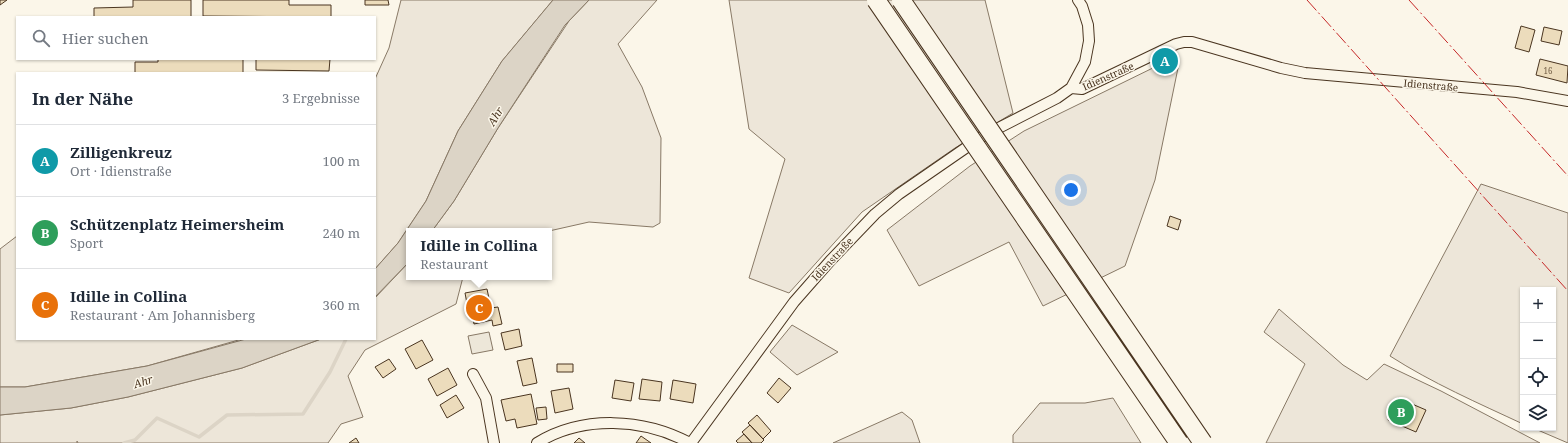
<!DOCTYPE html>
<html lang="de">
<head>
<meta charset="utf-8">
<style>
	body { margin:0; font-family:"Noto Serif",serif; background:#f2f2f3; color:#1f2937 }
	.controls { position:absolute; right:12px; bottom:12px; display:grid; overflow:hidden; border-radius:0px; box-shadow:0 1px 3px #0004 }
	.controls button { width:36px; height:36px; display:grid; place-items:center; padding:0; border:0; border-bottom:1px solid #e0e1e3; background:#fff; color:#1f2937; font:20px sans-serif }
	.you { position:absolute; left:1071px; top:190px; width:14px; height:14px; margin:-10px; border:3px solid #fff; border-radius:50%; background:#1a73e8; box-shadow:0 0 0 6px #1a73e833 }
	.badge { display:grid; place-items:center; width:26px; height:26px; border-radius:50%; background:#c62828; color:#fff; font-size:13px; font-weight:700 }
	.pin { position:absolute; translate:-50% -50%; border:2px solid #fff; box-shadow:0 1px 4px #0006 }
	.popup { position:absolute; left:406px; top:228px; width:146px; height:52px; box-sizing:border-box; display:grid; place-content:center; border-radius:0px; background:#fff; filter:drop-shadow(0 1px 3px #0005); font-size:13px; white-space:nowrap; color:#747a83 }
	.popup b { font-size:15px; color:#1f2937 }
	.popup::after { content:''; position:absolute; left:50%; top:100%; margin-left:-8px; border:8px solid transparent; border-top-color:#fff }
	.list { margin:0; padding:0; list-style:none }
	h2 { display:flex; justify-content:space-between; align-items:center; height:52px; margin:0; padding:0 16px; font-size:17px }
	h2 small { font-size:13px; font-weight:400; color:#747a83 }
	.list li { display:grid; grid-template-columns:26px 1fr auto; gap:12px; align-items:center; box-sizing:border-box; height:72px; padding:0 16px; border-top:1px solid #e0e1e3 }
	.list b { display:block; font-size:15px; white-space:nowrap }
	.list p { margin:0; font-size:13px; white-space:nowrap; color:#747a83 }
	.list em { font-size:13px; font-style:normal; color:#747a83 }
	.icon { flex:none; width:22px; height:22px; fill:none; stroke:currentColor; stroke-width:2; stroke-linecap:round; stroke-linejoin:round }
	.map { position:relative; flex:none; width:1568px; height:443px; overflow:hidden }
	.search { position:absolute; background:#fff; box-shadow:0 1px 3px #0004; left:16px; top:16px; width:360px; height:44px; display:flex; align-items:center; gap:10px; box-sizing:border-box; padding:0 14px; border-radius:0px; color:#747a83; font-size:15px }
	.panel { position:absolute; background:#fff; box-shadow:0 1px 3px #0004; left:16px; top:72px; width:360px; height:268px; border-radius:0px }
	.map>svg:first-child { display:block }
	.green { fill:#ede6d9; stroke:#887966 }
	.parking { fill:#ede7d9; stroke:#887966 }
	.water { fill:#dcd4c6; stroke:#887966 }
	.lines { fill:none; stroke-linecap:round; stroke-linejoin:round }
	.stream { stroke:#dcd4c6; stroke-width:3.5 }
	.building { fill:#ecdcbc; stroke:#4a3520 }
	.street-casing { stroke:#4a3520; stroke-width:12 }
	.street { stroke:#fbf6e9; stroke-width:10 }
	.highway-bridge-casing { stroke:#4a3520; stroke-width:20; stroke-linecap:butt }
	.highway-bridge { stroke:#fbf6e9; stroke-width:18 }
	.power { stroke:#c62828; stroke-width:1; stroke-dasharray:14 3 2 3; stroke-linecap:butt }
	.labels { text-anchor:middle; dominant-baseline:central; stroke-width:3; stroke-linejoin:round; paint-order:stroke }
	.number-label { font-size:8px; fill:#725f47 }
	.street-label { font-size:10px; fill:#4a3520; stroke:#fbf6e9 }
	.water-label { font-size:11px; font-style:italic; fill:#4a3520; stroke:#fbf6e9 }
</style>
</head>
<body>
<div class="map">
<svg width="1568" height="443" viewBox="0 0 1568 443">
	<rect width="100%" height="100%" fill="#fbf6e9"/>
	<!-- green -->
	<path class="green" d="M 401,0 L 553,0 L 502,61 L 458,131 L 426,201 L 398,243 L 375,269 L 375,79 L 389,48 Z
		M 589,0 L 657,0 L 618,44 L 642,87 L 661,138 L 660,223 L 653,227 L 589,222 L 549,231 L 432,231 L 454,201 L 498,128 L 569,21 Z
		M 729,0 L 985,0 L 1013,113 L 955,148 L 862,212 L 789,293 L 749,278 L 785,159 L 749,129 Z
		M 1161,64 L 1178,68 L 1155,180 L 1125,266 L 1043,306 L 1009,242 L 919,286 L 887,230 L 970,166 L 1024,131 Z
		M 1481,184 L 1568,213 L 1568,443 L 1533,428 L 1553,428 L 1553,290 L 1523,290 L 1523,424 C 1478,403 1432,383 1390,356 Z
		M 17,236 L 17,339 L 242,339 L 147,366 L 25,387 L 0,387 L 0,249 Z
		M 409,262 L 409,277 L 463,277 L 456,304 L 365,350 L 348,376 L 363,417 L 341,424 L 328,443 L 78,443 L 77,441 L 77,443 L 0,443 L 0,415 L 71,408 L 128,397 L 242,368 L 321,339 L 375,339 L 375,298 Z
		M 1279,309 L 1343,365 L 1367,380 L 1384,364 L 1441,391 L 1540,443 L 1266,443 L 1305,364 L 1264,332 Z
		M 792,325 L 838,352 L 797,375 L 770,352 Z
		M 1113,398 L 1141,443 L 1013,443 L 1013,435 L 1040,403 L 1085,403 Z
		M 902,412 L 912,420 L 920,443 L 833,443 Z"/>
	<!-- parking -->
	<path class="parking" d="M 489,332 L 493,350 L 472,354 L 468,336 Z"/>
	<!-- water -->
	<path class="water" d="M 553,0 L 589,0 L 565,25 L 498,128 L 454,201 L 432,231 L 409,231 L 409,262 L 375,297 L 375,269 L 398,243 L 426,201 L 458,131 L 502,61 Z
		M 246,339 L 321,339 L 242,368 L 128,397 L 71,408 L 0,415 L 0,387 L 25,387 L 147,366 Z"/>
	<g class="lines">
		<!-- stream -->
		<path class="stream" d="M 124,443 L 135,440 L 157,418 L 199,437 L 227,415 L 303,414 L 330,372 L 346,339"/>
	</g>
	<!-- building -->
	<path class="building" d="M 0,0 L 7,0 L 0,5 Z
		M 133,0 L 191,0 L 191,17 L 94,17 L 94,8 L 133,7 Z
		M 203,0 L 289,0 L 289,5 L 331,5 L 331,17 L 203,16 Z
		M 365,0 L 388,0 L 389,5 L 365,5 Z
		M 1521,26 L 1535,30 L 1529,52 L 1515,48 Z
		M 1544,27 L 1562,31 L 1559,45 L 1541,41 Z
		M 158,59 L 243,59 L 243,73 L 135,73 L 135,62 L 158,62 Z
		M 256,59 L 330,59 L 329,71 L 256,70 Z
		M 1540,59 L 1568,66 L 1567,83 L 1536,75 Z
		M 1170,216 L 1181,220 L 1178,230 L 1167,226 Z
		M 487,289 L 491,308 L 498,307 L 502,324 L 493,326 L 492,320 L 474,324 L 472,313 L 469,314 L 465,293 Z
		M 519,329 L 522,346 L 505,350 L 501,333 Z
		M 422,340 L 433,360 L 416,369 L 405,349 Z
		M 532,358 L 537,383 L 523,386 L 517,361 Z
		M 389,359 L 396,369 L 383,378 L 375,367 Z
		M 557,364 L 573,364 L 573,372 L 557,372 Z
		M 448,368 L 457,385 L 437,396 L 428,379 Z
		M 779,378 L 791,388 L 778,403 L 767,393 Z
		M 642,379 L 662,382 L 660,401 L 639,399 Z
		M 615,380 L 634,383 L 631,401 L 612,398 Z
		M 673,380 L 696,384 L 693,403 L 670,399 Z
		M 569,388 L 573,409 L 555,413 L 551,391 Z
		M 531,394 L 537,424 L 517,428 L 515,419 L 506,421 L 501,400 Z
		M 456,395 L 464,408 L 447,418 L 440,405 Z
		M 1398,398 L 1426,410 L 1416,432 L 1388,420 Z
		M 546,407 L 547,419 L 538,420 L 536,408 Z
		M 757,415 L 771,431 L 763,439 L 748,423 Z
		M 750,425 L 764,440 L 761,443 L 752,443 L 742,432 Z
		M 744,434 L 752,443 L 738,443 L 736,441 Z
		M 641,436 L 651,443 L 636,443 Z
		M 356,438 L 359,443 L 349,443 Z
		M 579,438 L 585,443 L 574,443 Z"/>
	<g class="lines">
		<!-- street casing -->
		<g class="street-casing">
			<path id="street" d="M 1071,88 L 1082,89 L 1176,44 L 1184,42 L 1192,42 L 1281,68 L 1305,73 L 1517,92 L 1568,101
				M 473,374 L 486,398 L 494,443
				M 537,443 C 583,415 643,418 690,443
				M 691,443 L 794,302 L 830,261 L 875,214 L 899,194 L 983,136 L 1057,98 L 1071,88 L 1085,62 L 1089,41 L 1088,25 L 1082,6 L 1078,0"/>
		</g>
		<!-- street -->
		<use href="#street" class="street"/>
		<!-- highway-bridge casing -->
		<g class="highway-bridge-casing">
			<path id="highway-bridge" d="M 876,0 L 1179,443
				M 901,0 L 1203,443"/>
		</g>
		<!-- highway-bridge -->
		<use href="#highway-bridge" class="highway-bridge"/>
		<!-- power -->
		<path class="power" d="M 1307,0 L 1568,291
			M 1409,0 L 1568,176"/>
	</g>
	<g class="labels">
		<!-- number labels -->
		<g class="number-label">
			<text x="1548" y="70">16</text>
		</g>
		<!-- street labels -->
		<g class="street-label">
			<text transform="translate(1108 76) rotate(-24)">Idienstraße</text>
			<text transform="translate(1431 85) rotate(5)">Idienstraße</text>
			<text transform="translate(832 259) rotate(-47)">Idienstraße</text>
		</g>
		<!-- water labels -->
		<g class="water-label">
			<text transform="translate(495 116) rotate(-58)">Ahr</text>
			<text transform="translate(143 381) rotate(-17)">Ahr</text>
		</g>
	</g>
</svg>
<div class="controls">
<button>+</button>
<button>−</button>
<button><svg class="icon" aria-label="locate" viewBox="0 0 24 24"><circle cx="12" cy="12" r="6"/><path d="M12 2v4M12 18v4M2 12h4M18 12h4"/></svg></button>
<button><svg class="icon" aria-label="layers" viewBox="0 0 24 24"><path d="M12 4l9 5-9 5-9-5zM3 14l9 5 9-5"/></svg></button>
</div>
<div class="you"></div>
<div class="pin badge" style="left:1165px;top:61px;background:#0f9aa8">A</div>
<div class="pin badge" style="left:1401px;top:412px;background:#2e9e5b">B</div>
<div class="pin badge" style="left:479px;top:308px;background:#e8710a">C</div>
<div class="popup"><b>Idille in Collina</b>Restaurant</div>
<div class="search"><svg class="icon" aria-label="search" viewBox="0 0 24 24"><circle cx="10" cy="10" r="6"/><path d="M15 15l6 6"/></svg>Hier suchen</div>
<section class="panel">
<h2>In der Nähe<small>3 Ergebnisse</small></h2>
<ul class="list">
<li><span class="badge" style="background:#0f9aa8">A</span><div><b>Zilligenkreuz</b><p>Ort · Idienstraße</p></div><em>100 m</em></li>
<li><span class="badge" style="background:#2e9e5b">B</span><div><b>Schützenplatz Heimersheim</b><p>Sport</p></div><em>240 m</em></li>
<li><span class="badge" style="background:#e8710a">C</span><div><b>Idille in Collina</b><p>Restaurant · Am Johannisberg</p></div><em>360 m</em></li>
</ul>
</section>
</div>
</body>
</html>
